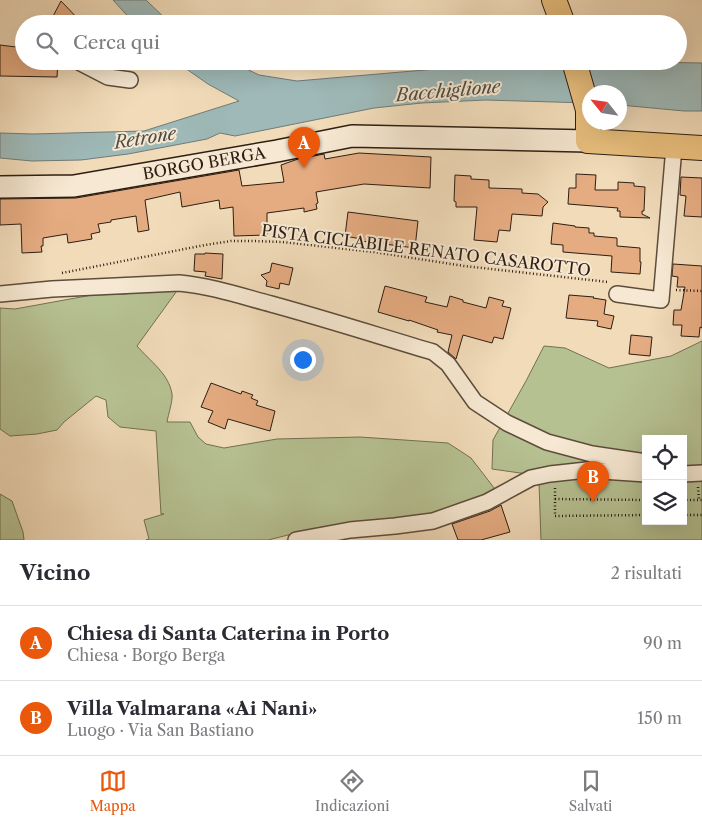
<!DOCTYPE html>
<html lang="it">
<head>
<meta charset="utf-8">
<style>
	body { margin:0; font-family:"Libre Caslon Text",serif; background:#f2f2f3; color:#2b2b33 }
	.controls { position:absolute; right:15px; bottom:15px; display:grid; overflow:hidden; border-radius:0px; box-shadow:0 5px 20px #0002 }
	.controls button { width:45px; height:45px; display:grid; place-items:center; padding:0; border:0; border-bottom:1px solid #e1e1e2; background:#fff; color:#2b2b33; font:25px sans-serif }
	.compass { position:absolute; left:582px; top:85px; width:45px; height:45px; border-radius:50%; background:#fff; box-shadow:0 5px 20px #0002; rotate:300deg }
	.you { position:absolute; left:302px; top:359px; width:18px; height:18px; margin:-12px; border:4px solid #fff; border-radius:50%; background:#1a73e8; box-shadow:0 0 0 8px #1a73e833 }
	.badge { display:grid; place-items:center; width:32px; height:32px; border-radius:50%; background:#ea580c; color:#fff; font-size:16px; font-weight:700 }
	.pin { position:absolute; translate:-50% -41px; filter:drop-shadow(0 1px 2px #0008) }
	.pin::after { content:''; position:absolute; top:26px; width:18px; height:15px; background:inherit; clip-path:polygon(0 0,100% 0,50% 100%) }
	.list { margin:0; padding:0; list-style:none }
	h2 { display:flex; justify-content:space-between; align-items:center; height:65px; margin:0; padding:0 20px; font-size:21px }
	h2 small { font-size:16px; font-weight:400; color:#7c7c81 }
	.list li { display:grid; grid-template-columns:32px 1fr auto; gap:15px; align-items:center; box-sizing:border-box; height:75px; padding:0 20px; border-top:1px solid #e1e1e2 }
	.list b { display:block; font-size:19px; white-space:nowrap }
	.list p { margin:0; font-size:16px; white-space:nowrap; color:#7c7c81 }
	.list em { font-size:16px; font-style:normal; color:#7c7c81 }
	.icon { flex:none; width:28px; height:28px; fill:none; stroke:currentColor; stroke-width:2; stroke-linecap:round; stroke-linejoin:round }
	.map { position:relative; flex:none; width:702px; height:540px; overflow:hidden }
	.search { position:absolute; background:#fff; box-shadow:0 5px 20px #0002; left:15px; right:15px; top:15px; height:55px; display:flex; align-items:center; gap:12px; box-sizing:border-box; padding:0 18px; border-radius:28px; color:#7c7c81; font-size:19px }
	.sheet { height:215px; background:#fff }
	nav { display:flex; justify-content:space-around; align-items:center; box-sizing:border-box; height:70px; border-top:1px solid #e1e1e2; background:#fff; font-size:14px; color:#7c7c81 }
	nav a { display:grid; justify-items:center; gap:2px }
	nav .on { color:#ea580c }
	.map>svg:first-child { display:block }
	.green { fill:#b6c192; stroke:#727052 }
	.water { fill:#9eb9b8; stroke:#717b76 }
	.building { fill:#e5ab81; stroke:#2d1e13 }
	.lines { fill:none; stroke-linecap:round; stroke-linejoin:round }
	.street-casing { stroke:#5e4d3c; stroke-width:18 }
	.secondary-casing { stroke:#2d1e13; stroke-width:24 }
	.primary-casing { stroke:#2d1e13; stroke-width:26 }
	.path { stroke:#2d1e13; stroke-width:2.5; stroke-dasharray:1 2.5; stroke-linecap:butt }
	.street { stroke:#f6e8d2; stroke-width:15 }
	.secondary { stroke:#f6e8d2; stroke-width:21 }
	.primary { stroke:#e8be7c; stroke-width:24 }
	.labels { text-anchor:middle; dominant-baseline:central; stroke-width:4; stroke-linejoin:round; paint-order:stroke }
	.street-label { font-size:16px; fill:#2d1e13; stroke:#f6e8d2 }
	.water-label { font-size:18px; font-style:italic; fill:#4f4c45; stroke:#f6e8d2 }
</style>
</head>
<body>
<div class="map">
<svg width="702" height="540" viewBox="0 0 702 540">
	<rect width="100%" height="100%" fill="#f1dbb9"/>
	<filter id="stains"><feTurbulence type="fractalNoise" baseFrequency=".004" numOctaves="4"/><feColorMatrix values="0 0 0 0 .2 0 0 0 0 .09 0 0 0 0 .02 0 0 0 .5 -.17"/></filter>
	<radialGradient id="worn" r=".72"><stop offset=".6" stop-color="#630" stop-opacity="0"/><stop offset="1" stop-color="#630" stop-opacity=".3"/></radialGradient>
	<!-- green -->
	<path class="green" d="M 179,288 L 137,346 C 150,361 169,374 172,394 C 173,401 168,415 167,422 L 190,422 L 198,437 L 206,444 L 224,448 L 277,439 L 360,437 L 448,443 L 471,458 L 498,493 L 432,518 L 344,524 L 312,529 L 268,540 L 146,540 L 149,539 L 144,520 L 164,514 L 161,514 L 156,431 L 120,427 L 108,417 L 106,400 L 96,396 L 64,422 L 57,430 L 37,434 L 10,436 L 0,429 L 0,308 L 15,309 L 92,295 L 124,294 Z
		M 702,341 L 702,469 L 683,469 L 683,439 L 646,439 L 646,468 L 527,474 L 492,469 L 493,440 L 526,381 L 544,346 L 565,348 L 609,368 L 671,356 Z
		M 571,477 L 646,478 L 646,521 L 683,521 L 683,478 L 702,478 L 702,540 L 541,540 L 539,482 Z
		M 0,494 L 12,501 L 23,532 L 24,540 L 0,540 Z"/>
	<!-- water -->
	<path class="water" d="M 113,0 L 146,0 L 171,24 L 135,24 Z
		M 175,61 L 230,61 L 259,75 L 297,81 L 494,64 L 585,61 L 702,63 L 702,111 L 684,111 L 620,105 L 620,92 L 590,92 L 589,103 L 485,100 L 422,103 L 374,108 L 235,136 L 220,133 L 207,139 L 128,154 L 81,160 L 32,161 L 0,158 L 0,133 L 33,134 L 144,131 L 239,101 L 208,84 Z"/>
	<!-- building -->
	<path class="building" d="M 61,1 L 83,24 L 49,24 Z
		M 0,45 L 24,48 L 24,61 L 58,61 L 57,77 L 0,76 Z
		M 359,153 L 431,157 L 430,188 L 364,184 L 316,192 L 318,203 L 316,204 L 317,209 L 304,212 L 304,208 L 267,213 L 267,235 L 234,236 L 233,207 L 220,209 L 219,200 L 182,207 L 180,192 L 145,200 L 149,230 L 138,232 L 136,216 L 111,220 L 111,222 L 98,224 L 100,232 L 91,234 L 92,239 L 68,243 L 67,234 L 43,238 L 43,246 L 41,246 L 42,252 L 22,253 L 21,224 L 0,225 L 0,199 L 76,198 L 239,170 L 242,186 L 284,182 L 281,165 L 298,159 L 324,154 L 325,159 Z
		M 576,174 L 596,175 L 595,190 L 618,190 L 618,182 L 634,183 L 634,186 L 645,187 L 644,211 L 642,211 L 642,214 L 650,218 L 620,217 L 620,211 L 617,211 L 618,208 L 568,204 L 569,188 L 576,188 Z
		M 455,175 L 471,176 L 471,179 L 489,180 L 489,188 L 522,189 L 522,193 L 538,194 L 548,202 L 543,207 L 542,216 L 512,214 L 510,231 L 499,230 L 497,242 L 474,240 L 477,207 L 456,207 L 456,202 L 454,201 Z
		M 681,177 L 702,178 L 702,217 L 684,216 L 686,196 L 680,195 Z
		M 348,212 L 418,221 L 415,248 L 361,241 L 361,239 L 345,236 Z
		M 553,223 L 575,226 L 575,227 L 589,228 L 589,233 L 594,233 L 594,236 L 617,238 L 617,246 L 640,248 L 640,262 L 641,262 L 640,274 L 611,272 L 612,256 L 563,252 L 563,245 L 551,244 Z
		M 205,253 L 223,254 L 222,279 L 205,276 L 206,272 L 194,271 L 195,254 L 205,254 Z
		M 272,263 L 293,268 L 289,285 L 280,283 L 279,289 L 266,286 L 267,281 L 261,275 L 270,272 Z
		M 673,264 L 702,266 L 702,328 L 700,327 L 699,337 L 681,336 L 682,325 L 673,325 L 674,310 L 681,310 L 685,287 L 677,287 L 678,277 L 672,276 Z
		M 385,286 L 427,297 L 425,302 L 447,307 L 450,296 L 463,300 L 463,302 L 486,308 L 489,297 L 504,301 L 502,306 L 511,308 L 503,339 L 494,337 L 492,343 L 463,335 L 456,359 L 448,352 L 452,335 L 437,332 L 438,330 L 409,320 L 409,321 L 378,312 Z
		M 569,295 L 594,297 L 593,298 L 606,300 L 604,314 L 614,316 L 611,329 L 597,326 L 598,321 L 566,318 Z
		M 631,335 L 652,337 L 650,356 L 629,354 Z
		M 211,383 L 241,394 L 242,391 L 253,395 L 251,398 L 258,401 L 256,405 L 275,411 L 270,431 L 228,419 L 225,429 L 208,422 L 213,411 L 201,407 Z
		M 501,505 L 510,532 L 481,540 L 458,540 L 452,524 L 490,511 Z"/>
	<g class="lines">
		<!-- street casing -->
		<g class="street-casing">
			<path id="street" d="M 77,61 L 108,77 L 130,80
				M 0,294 L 52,289 L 179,283 C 211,286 241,296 271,304 C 326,319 379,336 433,352 L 448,364 L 475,402 L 507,423 L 547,442 L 592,454 L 646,462
				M 617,294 L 661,300 L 674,147
				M 683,474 L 702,473
				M 296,540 L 350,530 L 395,526 L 433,521 L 487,502 L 531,478 L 550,474 L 587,470 L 646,474"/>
		</g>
		<!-- secondary casing -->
		<g class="secondary-casing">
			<path id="secondary" d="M 0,187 L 74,186 L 277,151 L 352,136 L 588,141"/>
		</g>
		<!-- primary casing -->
		<g class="primary-casing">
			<path id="primary" d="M 554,0 L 563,24
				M 574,61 L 588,110 L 588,141 L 702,148"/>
		</g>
		<!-- path -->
		<path class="path" d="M 62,273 L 205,245 L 231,241 L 254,241 L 282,242 L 374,252 L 464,266 L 608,282
			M 676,290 L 702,291
			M 698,487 L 699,500
			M 555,488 L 555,516 L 646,515
			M 555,499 L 646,500
			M 683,500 L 702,500
			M 683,515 L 702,515"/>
		<!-- street -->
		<use href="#street" class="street"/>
		<!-- secondary -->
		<use href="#secondary" class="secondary"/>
		<!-- primary -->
		<use href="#primary" class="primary"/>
	</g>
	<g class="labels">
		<!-- street labels -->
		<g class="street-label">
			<text transform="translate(204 163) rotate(-10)">BORGO BERGA</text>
			<text transform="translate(426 250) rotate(7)">PISTA CICLABILE RENATO CASAROTTO</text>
		</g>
		<!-- water labels -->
		<g class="water-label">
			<text transform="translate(448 91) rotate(-5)">Bacchiglione</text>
			<text transform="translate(145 138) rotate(-9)">Retrone</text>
		</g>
	</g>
	<rect width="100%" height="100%" filter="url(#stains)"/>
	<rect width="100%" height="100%" fill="url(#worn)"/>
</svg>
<div class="controls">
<button><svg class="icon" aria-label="locate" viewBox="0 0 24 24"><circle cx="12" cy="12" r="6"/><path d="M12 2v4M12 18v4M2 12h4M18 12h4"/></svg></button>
<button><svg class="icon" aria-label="layers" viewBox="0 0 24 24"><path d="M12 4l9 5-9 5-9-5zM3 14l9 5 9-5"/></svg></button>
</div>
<svg class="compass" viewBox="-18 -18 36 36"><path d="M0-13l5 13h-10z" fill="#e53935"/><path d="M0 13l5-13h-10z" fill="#7c7c81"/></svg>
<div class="you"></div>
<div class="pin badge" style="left:304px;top:168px">A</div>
<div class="pin badge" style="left:593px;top:502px">B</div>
<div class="search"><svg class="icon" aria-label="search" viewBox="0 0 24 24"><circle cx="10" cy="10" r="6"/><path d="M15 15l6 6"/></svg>Cerca qui</div>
</div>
<section class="sheet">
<h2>Vicino<small>2 risultati</small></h2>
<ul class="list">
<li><span class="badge">A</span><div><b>Chiesa di Santa Caterina in Porto</b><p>Chiesa · Borgo Berga</p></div><em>90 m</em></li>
<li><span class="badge">B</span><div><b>Villa Valmarana «Ai Nani»</b><p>Luogo · Via San Bastiano</p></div><em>150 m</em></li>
</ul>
</section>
<nav>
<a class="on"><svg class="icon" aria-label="map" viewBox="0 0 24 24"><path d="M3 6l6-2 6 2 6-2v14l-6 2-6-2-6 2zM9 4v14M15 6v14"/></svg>Mappa</a>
<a><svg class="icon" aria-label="directions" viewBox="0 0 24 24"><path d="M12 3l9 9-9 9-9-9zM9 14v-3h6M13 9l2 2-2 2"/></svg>Indicazioni</a>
<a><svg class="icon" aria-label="saved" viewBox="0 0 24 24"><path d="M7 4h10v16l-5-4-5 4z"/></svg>Salvati</a>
</nav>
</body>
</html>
